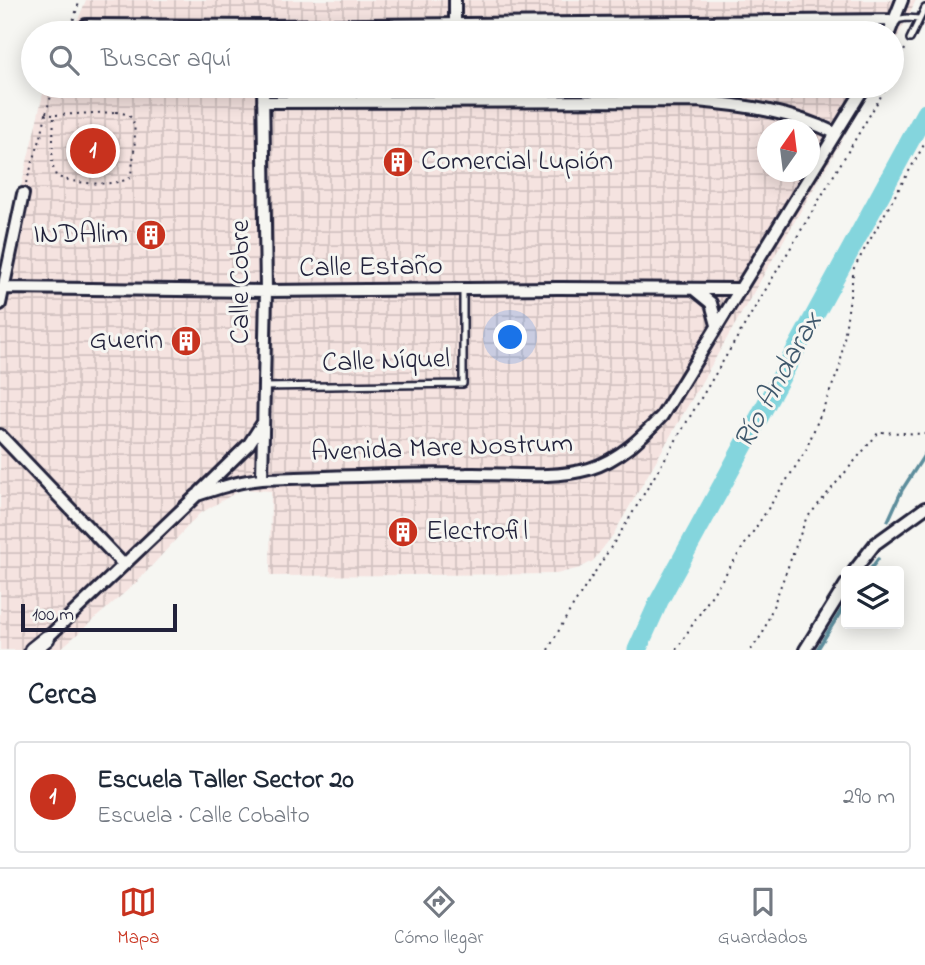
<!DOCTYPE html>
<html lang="es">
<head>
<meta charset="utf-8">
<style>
	body { margin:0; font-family:"Indie Flower",sans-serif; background:#f2f2f3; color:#1f2937 }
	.controls { position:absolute; right:21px; bottom:21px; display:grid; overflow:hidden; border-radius:7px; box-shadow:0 4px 18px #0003 }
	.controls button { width:63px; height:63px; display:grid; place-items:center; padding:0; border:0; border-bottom:2px solid #e0e1e3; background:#fff; color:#1f2937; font:35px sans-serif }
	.compass { position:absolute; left:757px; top:119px; width:63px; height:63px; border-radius:50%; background:#fff; box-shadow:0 4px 18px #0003; rotate:14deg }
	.scale { position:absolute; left:21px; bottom:18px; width:156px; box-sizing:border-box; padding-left:7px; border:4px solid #22223b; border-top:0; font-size:19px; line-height:24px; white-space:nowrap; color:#22223b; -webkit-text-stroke:5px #f6f6f2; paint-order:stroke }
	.you { position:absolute; left:511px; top:338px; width:24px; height:24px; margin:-18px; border:5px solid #fff; border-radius:50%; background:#1a73e8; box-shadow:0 0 0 10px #1a73e833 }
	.badge { display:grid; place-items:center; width:46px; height:46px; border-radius:50%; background:#c8321e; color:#fff; font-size:23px; font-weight:700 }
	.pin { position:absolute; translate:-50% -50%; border:4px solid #fff; box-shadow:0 2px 7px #0006 }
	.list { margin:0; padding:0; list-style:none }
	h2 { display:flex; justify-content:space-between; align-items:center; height:91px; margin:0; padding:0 28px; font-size:30px }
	h2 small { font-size:23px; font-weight:400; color:#747a83 }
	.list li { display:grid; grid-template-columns:46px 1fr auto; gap:21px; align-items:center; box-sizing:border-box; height:112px; margin:0 14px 14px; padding:0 14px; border:2px solid #e0e1e3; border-radius:7px }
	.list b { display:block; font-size:26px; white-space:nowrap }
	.list p { margin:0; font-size:23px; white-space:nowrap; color:#747a83 }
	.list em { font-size:23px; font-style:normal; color:#747a83 }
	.icon { flex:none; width:38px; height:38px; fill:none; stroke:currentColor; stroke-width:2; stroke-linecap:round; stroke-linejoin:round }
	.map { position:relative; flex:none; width:925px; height:650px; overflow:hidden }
	.search { position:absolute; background:#fff; box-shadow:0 4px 18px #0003; left:21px; right:21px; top:21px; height:77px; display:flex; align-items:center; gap:18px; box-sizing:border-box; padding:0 24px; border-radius:38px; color:#747a83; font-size:26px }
	.sheet { height:217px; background:#fff }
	nav { display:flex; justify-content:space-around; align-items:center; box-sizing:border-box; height:98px; border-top:2px solid #e0e1e3; background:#fff; font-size:19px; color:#747a83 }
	nav a { display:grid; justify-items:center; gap:4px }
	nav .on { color:#c8321e }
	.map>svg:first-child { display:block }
	.industrial { fill:url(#industrial-grid); fill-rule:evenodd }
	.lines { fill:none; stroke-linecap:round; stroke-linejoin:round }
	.stream { stroke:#5d8d9c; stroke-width:3.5 }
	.river { stroke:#84d5dd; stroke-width:19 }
	.lane-casing { stroke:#22223b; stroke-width:10 }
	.street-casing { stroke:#22223b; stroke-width:16 }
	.secondary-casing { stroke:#22223b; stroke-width:19 }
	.path { stroke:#22223b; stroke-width:2; stroke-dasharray:2 5; stroke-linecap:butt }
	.lane { stroke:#f6f6f2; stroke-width:5 }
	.street { stroke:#f6f6f2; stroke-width:10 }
	.secondary { stroke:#f6f6f2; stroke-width:14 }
	.labels { text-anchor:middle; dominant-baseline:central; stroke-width:6; stroke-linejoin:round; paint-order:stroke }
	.poi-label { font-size:28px; fill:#22223b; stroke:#f6f6f2; text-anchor:start }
	.street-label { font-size:28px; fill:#22223b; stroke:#f6f6f2 }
	.water-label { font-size:30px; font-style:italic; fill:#3f586c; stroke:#f6f6f2 }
</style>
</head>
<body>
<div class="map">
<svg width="925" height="650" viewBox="0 0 925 650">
	<defs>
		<pattern id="industrial-grid" width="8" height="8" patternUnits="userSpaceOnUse" patternTransform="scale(1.75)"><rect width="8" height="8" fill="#f5e3e0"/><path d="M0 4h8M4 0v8" fill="none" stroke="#d2c2c1"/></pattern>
	</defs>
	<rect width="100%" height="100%" fill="#f6f6f2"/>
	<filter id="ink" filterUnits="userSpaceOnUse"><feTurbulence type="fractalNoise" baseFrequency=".0143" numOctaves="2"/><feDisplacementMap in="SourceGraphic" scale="14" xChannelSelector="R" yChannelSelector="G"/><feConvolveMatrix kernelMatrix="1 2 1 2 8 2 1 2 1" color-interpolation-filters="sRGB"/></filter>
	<g filter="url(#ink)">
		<!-- industrial -->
		<path class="industrial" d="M 86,0 L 916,0 L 892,48 L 892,33 L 62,33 L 64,28 L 78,20 Z
			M 45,86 L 873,86 L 613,535 L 593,561 L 580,568 L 556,574 L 270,576 L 271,491 L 242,489 L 199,514 L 138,581 L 59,650 L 0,650 L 0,276 ZM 768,130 L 810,130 L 810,172 L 768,172 Z"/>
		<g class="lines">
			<!-- stream -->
			<path class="stream" d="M 888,521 L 902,490 L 925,454
				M 869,571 L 878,559
				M 817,650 L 846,603"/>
			<!-- river -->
			<path class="river" d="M 637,650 L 659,601 L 925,113"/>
			<!-- lane casing -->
			<g class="lane-casing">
				<path id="lane" d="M 895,20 L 907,18 L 919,19
					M 910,39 L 925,8
					M 263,387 L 463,384 L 463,290"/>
			</g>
			<!-- street casing -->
			<g class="street-casing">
				<path id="street" d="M 455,0 L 455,33
					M 86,25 L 262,26 L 895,20
					M 889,33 L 902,0
					M 459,86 L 460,100
					M 263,102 L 697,101 C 745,105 792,112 835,133
					M 3,288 L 266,291 L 559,288 L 739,289
					M 695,290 L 711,303 L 717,325
					M 0,304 L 23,194
					M 0,435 L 123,564
					M 262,479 L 266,291 L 263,86
					M 200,492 L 249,444 L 262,424
					M 854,571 L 875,544 L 925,508
					M 47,638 L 197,495 C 219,488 239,481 262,479 C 330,477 398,474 466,474 C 505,473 550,480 589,469 C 619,460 641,438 662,416 L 865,86
					M 805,650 L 846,584"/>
			</g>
			<!-- secondary casing -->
			<g class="secondary-casing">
				<path id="secondary" d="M 32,650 L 47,638"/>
			</g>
			<!-- path -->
			<path class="path" d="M 69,33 L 80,0
				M 892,76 L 907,45
				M 116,112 C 122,113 129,114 132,119 C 138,129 133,166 130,178 C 113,187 73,184 56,176 L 52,164 L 54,115 Z
				M 46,113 L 54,86
				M 26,183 L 41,137 L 46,114 L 53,115
				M 548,650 L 568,614 L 629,519 L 887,86
				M 676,650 L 805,452 L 840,367 L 854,268 L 925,143
				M 751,650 L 763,633 L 806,519 L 879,432 L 925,434"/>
			<!-- lane -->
			<use href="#lane" class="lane"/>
			<!-- street -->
			<use href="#street" class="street"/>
			<!-- secondary -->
			<use href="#secondary" class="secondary"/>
		</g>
	</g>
	<!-- icons -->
	<defs>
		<g id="building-disc" transform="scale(1.575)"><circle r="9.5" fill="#c8321e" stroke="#f6f6f2"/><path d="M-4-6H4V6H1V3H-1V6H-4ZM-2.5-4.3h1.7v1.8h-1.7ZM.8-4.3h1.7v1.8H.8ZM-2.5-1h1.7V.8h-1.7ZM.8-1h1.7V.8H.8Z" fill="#fff"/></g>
	</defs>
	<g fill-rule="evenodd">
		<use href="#building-disc" x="398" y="162"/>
		<use href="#building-disc" x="151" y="235"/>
		<use href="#building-disc" x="186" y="341"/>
		<use href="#building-disc" x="403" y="532"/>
	</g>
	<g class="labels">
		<!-- poi labels -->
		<g class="poi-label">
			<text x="421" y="162">Comercial Lupión</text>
			<text x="128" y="235" text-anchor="end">INDAlim</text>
			<text x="163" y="341" text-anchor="end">Guerin</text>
			<text x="426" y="532">Electrofil</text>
		</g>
		<!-- street labels -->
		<g class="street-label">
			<text transform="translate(371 268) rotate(-1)">Calle Estaño</text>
			<text transform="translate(241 282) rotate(-90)">Calle Cobre</text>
			<text transform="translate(386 362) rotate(-2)">Calle Níquel</text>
			<text transform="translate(442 449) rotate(-2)">Avenida Mare Nostrum</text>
		</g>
		<!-- water labels -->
		<g class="water-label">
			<text transform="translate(779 381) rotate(-61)">Río Andarax</text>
		</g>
	</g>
</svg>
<div class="controls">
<button><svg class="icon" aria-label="layers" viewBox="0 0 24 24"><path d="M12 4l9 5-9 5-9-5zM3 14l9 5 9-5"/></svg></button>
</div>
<svg class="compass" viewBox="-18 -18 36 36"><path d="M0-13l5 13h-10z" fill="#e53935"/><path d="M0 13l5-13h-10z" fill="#747a83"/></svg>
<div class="scale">100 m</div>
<div class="you"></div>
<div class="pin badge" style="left:93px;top:151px">1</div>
<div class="search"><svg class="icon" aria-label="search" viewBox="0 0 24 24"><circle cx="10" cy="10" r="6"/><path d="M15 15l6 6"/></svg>Buscar aquí</div>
</div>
<section class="sheet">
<h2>Cerca<small></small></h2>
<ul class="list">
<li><span class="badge">1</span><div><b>Escuela Taller Sector 20</b><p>Escuela · Calle Cobalto</p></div><em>290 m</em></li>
</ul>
</section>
<nav>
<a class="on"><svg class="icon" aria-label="map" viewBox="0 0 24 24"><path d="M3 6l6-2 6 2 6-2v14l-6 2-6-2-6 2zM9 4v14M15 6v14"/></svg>Mapa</a>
<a><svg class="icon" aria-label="directions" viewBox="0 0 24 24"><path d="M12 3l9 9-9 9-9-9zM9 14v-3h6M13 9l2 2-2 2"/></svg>Cómo llegar</a>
<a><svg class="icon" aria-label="saved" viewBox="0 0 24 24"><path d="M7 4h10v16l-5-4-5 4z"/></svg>Guardados</a>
</nav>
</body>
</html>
